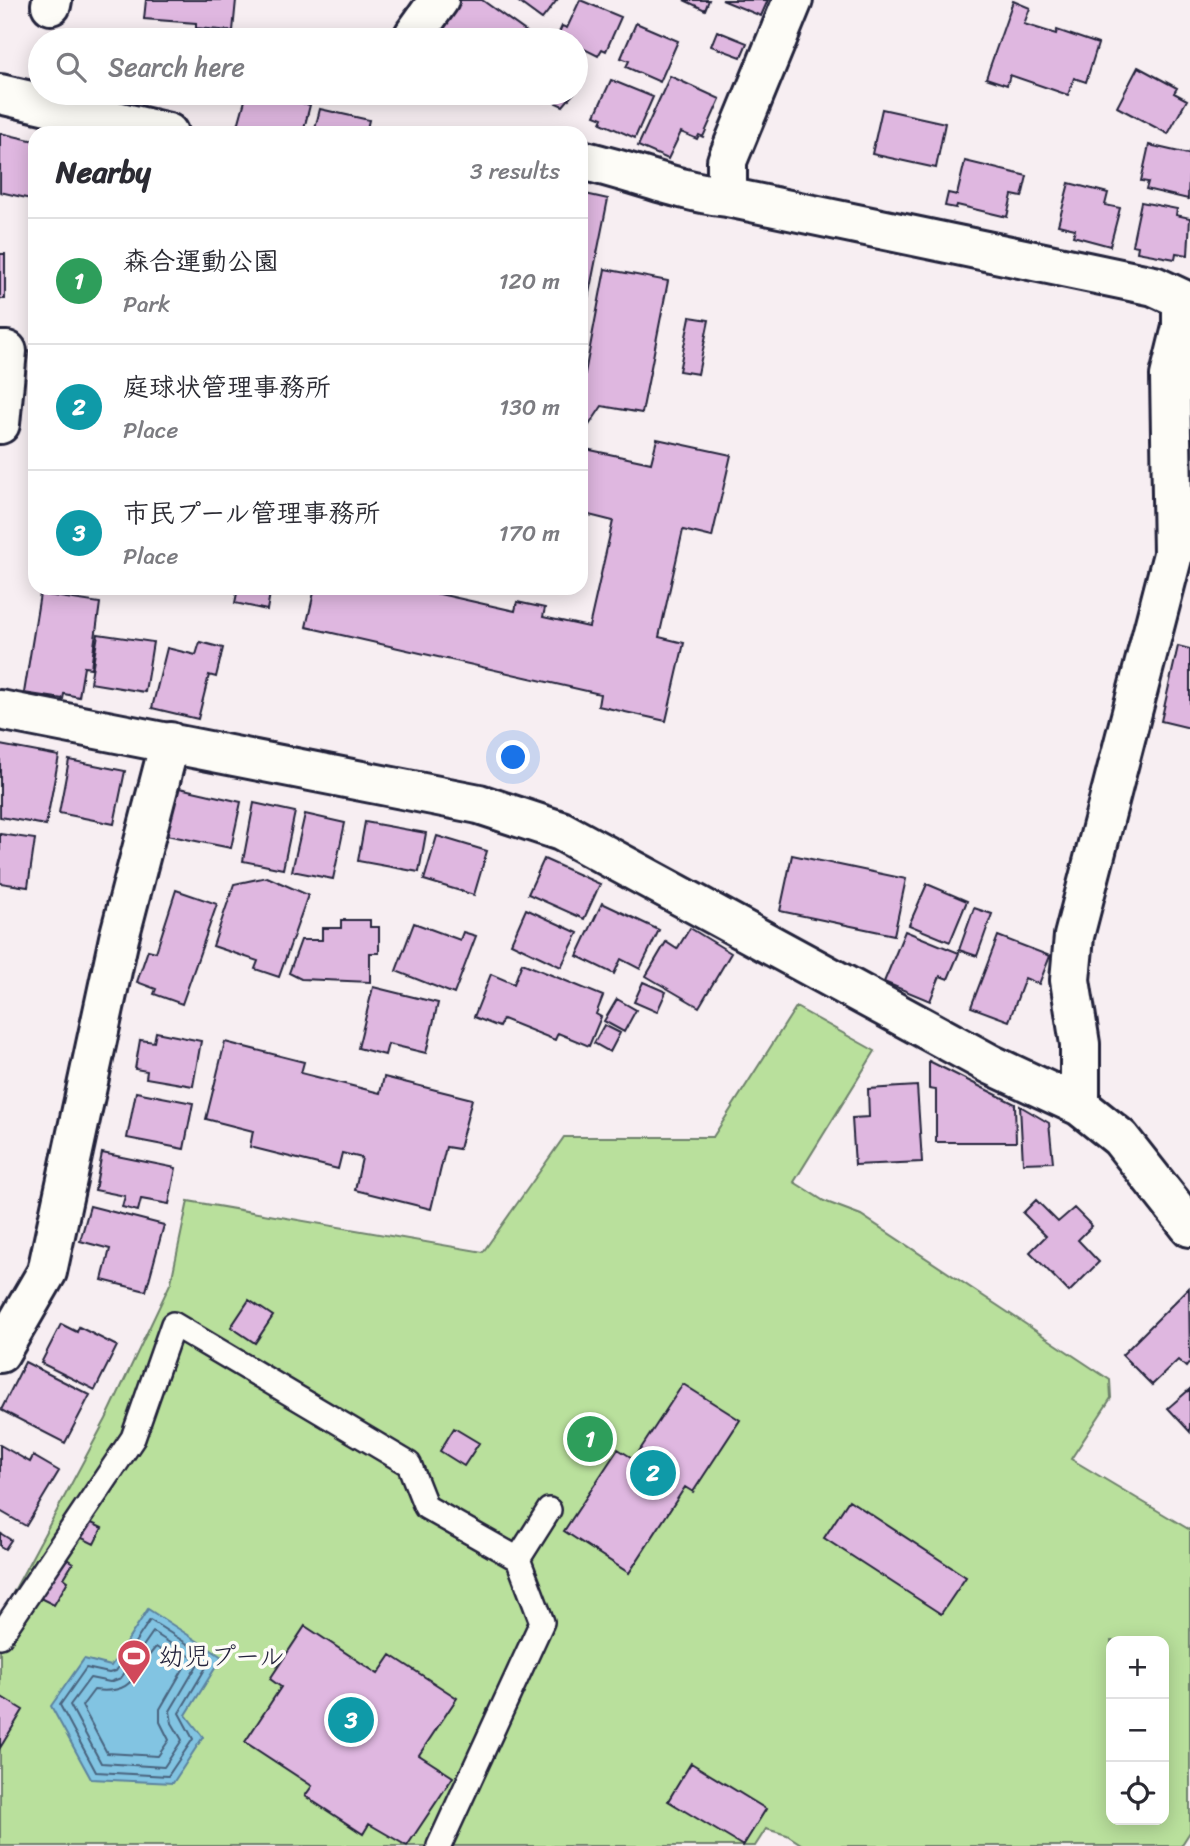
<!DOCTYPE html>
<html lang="en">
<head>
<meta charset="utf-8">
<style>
	body { margin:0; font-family:Sriracha,"Klee One",sans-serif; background:#f7f7f7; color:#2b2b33 }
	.controls { position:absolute; right:21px; bottom:21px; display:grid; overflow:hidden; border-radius:14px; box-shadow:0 4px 18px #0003 }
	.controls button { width:63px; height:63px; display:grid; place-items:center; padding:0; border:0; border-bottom:2px solid #e1e1e2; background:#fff; color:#2b2b33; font:35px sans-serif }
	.you { position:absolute; left:514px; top:758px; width:24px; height:24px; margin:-18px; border:5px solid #fff; border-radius:50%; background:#1a73e8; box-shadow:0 0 0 10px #1a73e833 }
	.badge { display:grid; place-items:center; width:46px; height:46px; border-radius:50%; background:#0f766e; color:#fff; font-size:23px; font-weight:700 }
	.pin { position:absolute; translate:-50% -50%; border:4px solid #fff; box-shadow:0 2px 7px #0006 }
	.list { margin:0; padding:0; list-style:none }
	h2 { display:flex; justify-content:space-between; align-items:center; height:91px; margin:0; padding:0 28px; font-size:30px }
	h2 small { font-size:23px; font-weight:400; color:#7c7c81 }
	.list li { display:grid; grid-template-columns:46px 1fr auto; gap:21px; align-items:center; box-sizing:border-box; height:126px; padding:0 28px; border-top:2px solid #e1e1e2 }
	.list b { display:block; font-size:26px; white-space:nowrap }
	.list p { margin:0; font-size:23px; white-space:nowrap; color:#7c7c81 }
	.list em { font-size:23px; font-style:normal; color:#7c7c81 }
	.icon { flex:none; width:38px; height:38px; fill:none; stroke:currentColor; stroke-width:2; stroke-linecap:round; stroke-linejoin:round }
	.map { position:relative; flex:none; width:1190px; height:1846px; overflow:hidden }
	.search { position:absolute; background:#fff; box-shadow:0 4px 18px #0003; left:28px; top:28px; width:560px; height:77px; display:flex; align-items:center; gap:18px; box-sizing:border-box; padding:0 24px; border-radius:38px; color:#7c7c81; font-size:26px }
	.panel { position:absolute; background:#fff; box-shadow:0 4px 18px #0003; left:28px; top:126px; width:560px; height:469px; border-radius:21px }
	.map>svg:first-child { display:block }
	.green { fill:#b9e09c; stroke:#6e816c; stroke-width:2; fill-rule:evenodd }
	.water { fill:#82c4e2; stroke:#5c839f; stroke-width:2 }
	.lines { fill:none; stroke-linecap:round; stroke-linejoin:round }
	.shore { stroke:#48637e; stroke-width:2 }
	.building { fill:#dfb7e0; stroke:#22223b; stroke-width:2 }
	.lane-casing { stroke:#22223b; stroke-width:28 }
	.street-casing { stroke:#22223b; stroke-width:44 }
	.lane { stroke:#fdfcf7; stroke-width:23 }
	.street { stroke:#fdfcf7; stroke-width:38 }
	.labels { text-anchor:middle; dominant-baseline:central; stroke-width:7; stroke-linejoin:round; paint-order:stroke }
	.poi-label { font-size:26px; fill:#22223b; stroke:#fdfcf7; text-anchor:start }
</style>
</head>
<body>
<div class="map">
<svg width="1190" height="1846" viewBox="0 0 1190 1846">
	<rect width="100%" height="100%" fill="#f7eef2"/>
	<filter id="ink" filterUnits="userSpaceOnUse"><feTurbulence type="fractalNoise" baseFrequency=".0143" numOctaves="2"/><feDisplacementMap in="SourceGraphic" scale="14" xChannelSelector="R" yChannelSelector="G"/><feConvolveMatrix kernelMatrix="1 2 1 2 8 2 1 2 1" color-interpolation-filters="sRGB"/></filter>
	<g filter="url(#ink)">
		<!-- green -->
		<path class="green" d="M 796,1007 L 875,1051 L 794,1182 L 824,1201 L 861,1215 L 1110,1380 L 1111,1398 L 1071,1459 L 1190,1530 L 1190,1832 L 1181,1846 L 804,1846 L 787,1835 L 766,1829 L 755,1846 L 0,1846 L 0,1617 L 106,1419 L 171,1282 L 188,1201 L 483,1252 L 564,1137 L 713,1137 ZM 1111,1641 L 1164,1641 L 1164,1820 L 1111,1820 Z"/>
		<!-- water -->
		<path class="water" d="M 148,1609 L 222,1657 L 186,1715 L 203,1737 L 173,1783 L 91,1779 L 51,1706 L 84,1659 L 111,1666 Z"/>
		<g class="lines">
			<!-- shore -->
			<path class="shore" d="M 150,1620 L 211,1659 L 179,1713 L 193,1739 L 168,1776 L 96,1772 L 60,1705 L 86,1668 L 109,1673 L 116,1671 Z
				M 153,1632 L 199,1662 L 170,1711 L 172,1723 L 182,1740 L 164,1767 L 101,1763 L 70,1705 L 90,1678 L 110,1682 L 121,1678 Z
				M 156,1647 L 185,1666 L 160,1709 L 160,1722 L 169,1740 L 158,1756 L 107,1753 L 82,1706 L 94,1690 C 136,1695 133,1673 156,1647 Z"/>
		</g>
		<!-- building -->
		<path class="building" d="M 146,0 L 236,0 L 233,31 L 196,28 L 196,23 L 144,19 Z
			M 460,0 L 482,0 L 535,38 L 533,40 L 445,40 L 436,34 Z
			M 516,0 L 557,0 L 542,19 Z
			M 580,0 L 621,17 L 606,51 L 602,49 L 598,56 L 576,45 L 576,40 L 557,37 L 562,26 L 567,28 Z
			M 684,0 L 709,0 L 705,10 Z
			M 722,0 L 768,0 L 761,16 Z
			M 1013,1 L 1030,8 L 1024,24 L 1056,34 L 1057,30 L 1098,44 L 1086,82 L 1074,78 L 1068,95 L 1010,75 L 1007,85 L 986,78 Z
			M 636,23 L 678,41 L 660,82 L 626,67 L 629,61 L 621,58 Z
			M 717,31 L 747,43 L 741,57 L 711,46 Z
			M 576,63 L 585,67 L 576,88 Z
			M 1138,67 L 1177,88 L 1174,93 L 1187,100 L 1168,134 L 1117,107 Z
			M 670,76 L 720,99 L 703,137 L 699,135 L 697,139 L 681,132 L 668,159 L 638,146 Z
			M 611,80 L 653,97 L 635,138 L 601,123 L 603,118 L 595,115 Z
			M 247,93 L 262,93 L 310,105 L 303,133 L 236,133 Z
			M 534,93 L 574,93 L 563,106 Z
			M 320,109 L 369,120 L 366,133 L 314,133 Z
			M 882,109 L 945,123 L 936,168 L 872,154 Z
			M 0,133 L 35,141 L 35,200 L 0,192 Z
			M 1149,145 L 1188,154 L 1190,150 L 1188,199 L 1146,189 L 1148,182 L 1141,181 Z
			M 965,161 L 1027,176 L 1022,197 L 1012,195 L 1007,217 L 957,205 L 956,208 L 945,206 L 948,193 L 957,195 Z
			M 1069,183 L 1108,193 L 1105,205 L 1120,208 L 1110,246 L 1073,236 L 1075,229 L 1058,225 Z
			M 581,193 L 608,199 L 582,328 L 581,328 Z
			M 1141,202 L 1177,209 L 1176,215 L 1190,218 L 1188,255 L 1176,253 L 1175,259 L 1137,252 L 1138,246 L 1132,245 Z
			M 0,254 L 5,254 L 5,299 L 0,299 Z
			M 605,269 L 668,281 L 642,413 L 602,406 L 581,437 L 581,394 Z
			M 690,317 L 709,320 L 698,374 L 679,371 Z
			M 657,439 L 731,455 L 712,537 L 683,530 L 659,637 L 684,643 L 666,721 L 598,706 L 600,694 L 306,627 L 315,588 L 413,588 L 515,611 L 517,602 L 545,608 L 543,617 L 589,627 L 613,521 L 581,513 L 581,448 L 651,463 Z
			M 238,588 L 271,588 L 267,610 L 235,603 Z
			M 40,594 L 100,603 L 91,668 L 84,667 L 79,697 L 64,694 L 63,699 L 24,693 Z
			M 98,634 L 153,642 L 145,692 L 90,683 Z
			M 200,642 L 223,648 L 216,677 L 209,675 L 198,719 L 152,708 L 167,648 L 196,655 Z
			M 1178,646 L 1190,649 L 1190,728 L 1161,721 Z
			M 0,745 L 59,756 L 46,825 L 0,817 Z
			M 69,760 L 125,771 L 114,824 L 59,813 Z
			M 175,787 L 241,802 L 231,848 L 166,835 Z
			M 254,803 L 295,812 L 283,869 L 243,861 Z
			M 305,814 L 345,823 L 333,879 L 292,871 Z
			M 365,822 L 426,833 L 419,872 L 358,861 Z
			M 0,834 L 35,839 L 28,887 L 0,883 Z
			M 437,836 L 487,851 L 474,895 L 424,880 Z
			M 792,855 L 906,879 L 894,935 L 780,911 Z
			M 544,859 L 600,884 L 584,919 L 528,894 Z
			M 267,877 L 308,895 L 279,977 L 255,969 L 258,961 L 213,946 L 234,884 Z
			M 927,884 L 967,901 L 950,942 L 909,925 Z
			M 176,890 L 217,904 L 182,1004 L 154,994 L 156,989 L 137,982 L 148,950 L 156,952 Z
			M 602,903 L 659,930 L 640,969 L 621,959 L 614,974 L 577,956 Z
			M 974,908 L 992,914 L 977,956 L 959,950 Z
			M 526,909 L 578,933 L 561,967 L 511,943 Z
			M 341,920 L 370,920 L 370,927 L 379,927 L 379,953 L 370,953 L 370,982 L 301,979 L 289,973 L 301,940 L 322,940 L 322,928 L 341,928 Z
			M 414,923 L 460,940 L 463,932 L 476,936 L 454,994 L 396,971 Z
			M 690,928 L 731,953 L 699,1007 L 646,976 L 666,942 L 677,949 Z
			M 905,931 L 959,953 L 948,979 L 940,976 L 930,1001 L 884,982 Z
			M 998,936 L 1050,956 L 1039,984 L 1025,978 L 1009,1021 L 971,1007 Z
			M 522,963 L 603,996 L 596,1014 L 601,1017 L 589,1046 L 558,1033 L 555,1040 L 503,1019 L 499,1027 L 474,1017 L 491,974 L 514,984 Z
			M 643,982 L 666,992 L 657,1012 L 634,1002 Z
			M 373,987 L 438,1003 L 426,1053 L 388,1044 L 385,1055 L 358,1048 Z
			M 617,999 L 636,1010 L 624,1032 L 604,1021 Z
			M 604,1025 L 620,1033 L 610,1052 L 594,1043 Z
			M 156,1032 L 201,1041 L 193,1086 L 146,1078 L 147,1071 L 135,1069 L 140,1040 L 154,1042 Z
			M 225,1042 L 304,1062 L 301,1073 L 380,1093 L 384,1077 L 472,1099 L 459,1149 L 446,1147 L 431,1209 L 355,1190 L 362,1158 L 342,1153 L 338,1169 L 250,1147 L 253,1131 L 206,1119 Z
			M 929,1061 L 1015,1104 L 1016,1142 L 936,1142 L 936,1090 L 929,1089 Z
			M 917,1086 L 922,1162 L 855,1165 L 852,1118 L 869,1117 L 868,1089 Z
			M 136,1092 L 193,1103 L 184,1149 L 127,1138 Z
			M 1020,1106 L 1049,1123 L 1053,1162 L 1023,1163 Z
			M 102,1153 L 176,1168 L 169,1204 L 141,1199 L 138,1211 L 122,1207 L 125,1196 L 95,1190 Z
			M 1036,1200 L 1058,1222 L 1074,1208 L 1092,1226 L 1078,1240 L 1099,1262 L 1069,1292 L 1030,1252 L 1046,1236 L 1023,1213 Z
			M 90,1206 L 164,1225 L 146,1291 L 102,1280 L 110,1249 L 80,1241 Z
			M 1189,1288 L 1190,1362 L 1186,1367 L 1178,1360 L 1152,1385 L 1122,1355 Z
			M 249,1300 L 273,1316 L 255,1343 L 231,1327 Z
			M 61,1324 L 77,1332 L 79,1327 L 117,1346 L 95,1390 L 41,1363 Z
			M 25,1362 L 90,1395 L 65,1443 L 1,1410 Z
			M 683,1384 L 740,1420 L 693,1492 L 685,1487 L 629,1573 L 564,1531 L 618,1449 L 634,1459 Z
			M 1190,1389 L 1190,1432 L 1168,1408 Z
			M 454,1428 L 479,1443 L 464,1466 L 440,1451 Z
			M 0,1445 L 30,1462 L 33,1456 L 59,1471 L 26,1526 L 0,1511 Z
			M 849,1500 L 966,1577 L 941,1614 L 824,1538 Z
			M 79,1517 L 102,1528 L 94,1544 L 70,1532 Z
			M 0,1533 L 11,1540 L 5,1549 L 0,1546 Z
			M 62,1556 L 73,1563 L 64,1578 L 68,1581 L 54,1605 L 38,1597 Z
			M 305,1626 L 378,1674 L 391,1655 L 457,1698 L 419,1755 L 453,1777 L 407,1846 L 369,1824 L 363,1834 L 305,1796 L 312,1786 L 245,1742 L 281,1687 L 270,1679 Z
			M 0,1696 L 23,1710 L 0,1748 Z
			M 691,1763 L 766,1809 L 743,1846 L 668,1801 Z"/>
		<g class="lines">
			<!-- lane casing -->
			<g class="lane-casing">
				<path id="lane" d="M 0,1636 L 133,1438 L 173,1324 L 409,1464 L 426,1507 L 518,1559 L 549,1510
					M 439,1846 L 542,1622 L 518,1559"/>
			</g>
			<!-- street casing -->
			<g class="street-casing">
				<path id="street" d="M 793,0 L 727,161 L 727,197 L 1154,286 L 1182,299 L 1182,327 L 1170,376 L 1173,554 L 1074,936 L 1070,980 L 1080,1044 L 1080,1106
					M 51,5 L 52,0
					M 414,35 L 439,0
					M 0,94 L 168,133
					M 581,160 C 631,171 677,191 727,197
					M 0,351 L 7,351 L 0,424
					M 0,710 L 479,804 L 561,831 L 992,1065 L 1080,1106 L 1120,1138 L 1190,1227
					M 0,1353 L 47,1272 L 119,938 L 170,742"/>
			</g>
			<!-- lane -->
			<use href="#lane" class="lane"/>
			<!-- street -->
			<use href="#street" class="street"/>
		</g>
	</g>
	<!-- icons -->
	<defs>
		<g id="stadium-pin" transform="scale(1.75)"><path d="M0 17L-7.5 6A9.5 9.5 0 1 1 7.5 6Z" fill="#d1495b" stroke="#fdfcf7"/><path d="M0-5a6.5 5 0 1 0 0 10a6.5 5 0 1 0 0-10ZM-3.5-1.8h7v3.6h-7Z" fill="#fff"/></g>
	</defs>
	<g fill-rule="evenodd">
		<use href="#stadium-pin" x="134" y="1656"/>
	</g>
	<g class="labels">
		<!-- poi labels -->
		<g class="poi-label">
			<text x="158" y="1656">幼児プール</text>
		</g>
	</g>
</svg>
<div class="controls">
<button>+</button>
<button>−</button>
<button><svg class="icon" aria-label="locate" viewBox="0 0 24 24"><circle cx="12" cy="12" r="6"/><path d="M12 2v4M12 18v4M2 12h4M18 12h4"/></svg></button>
</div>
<div class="you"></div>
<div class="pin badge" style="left:590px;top:1439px;background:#2e9e5b">1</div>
<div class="pin badge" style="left:653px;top:1473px;background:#0f9aa8">2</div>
<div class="pin badge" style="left:351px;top:1720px;background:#0f9aa8">3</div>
<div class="search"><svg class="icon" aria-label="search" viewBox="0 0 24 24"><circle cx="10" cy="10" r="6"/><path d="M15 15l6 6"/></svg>Search here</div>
<section class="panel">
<h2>Nearby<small>3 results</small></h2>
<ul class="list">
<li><span class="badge" style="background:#2e9e5b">1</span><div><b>森合運動公園</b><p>Park</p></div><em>120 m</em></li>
<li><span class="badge" style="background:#0f9aa8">2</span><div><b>庭球状管理事務所</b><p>Place</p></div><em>130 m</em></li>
<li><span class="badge" style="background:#0f9aa8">3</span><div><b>市民プール管理事務所</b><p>Place</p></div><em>170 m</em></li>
</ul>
</section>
</div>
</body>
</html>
